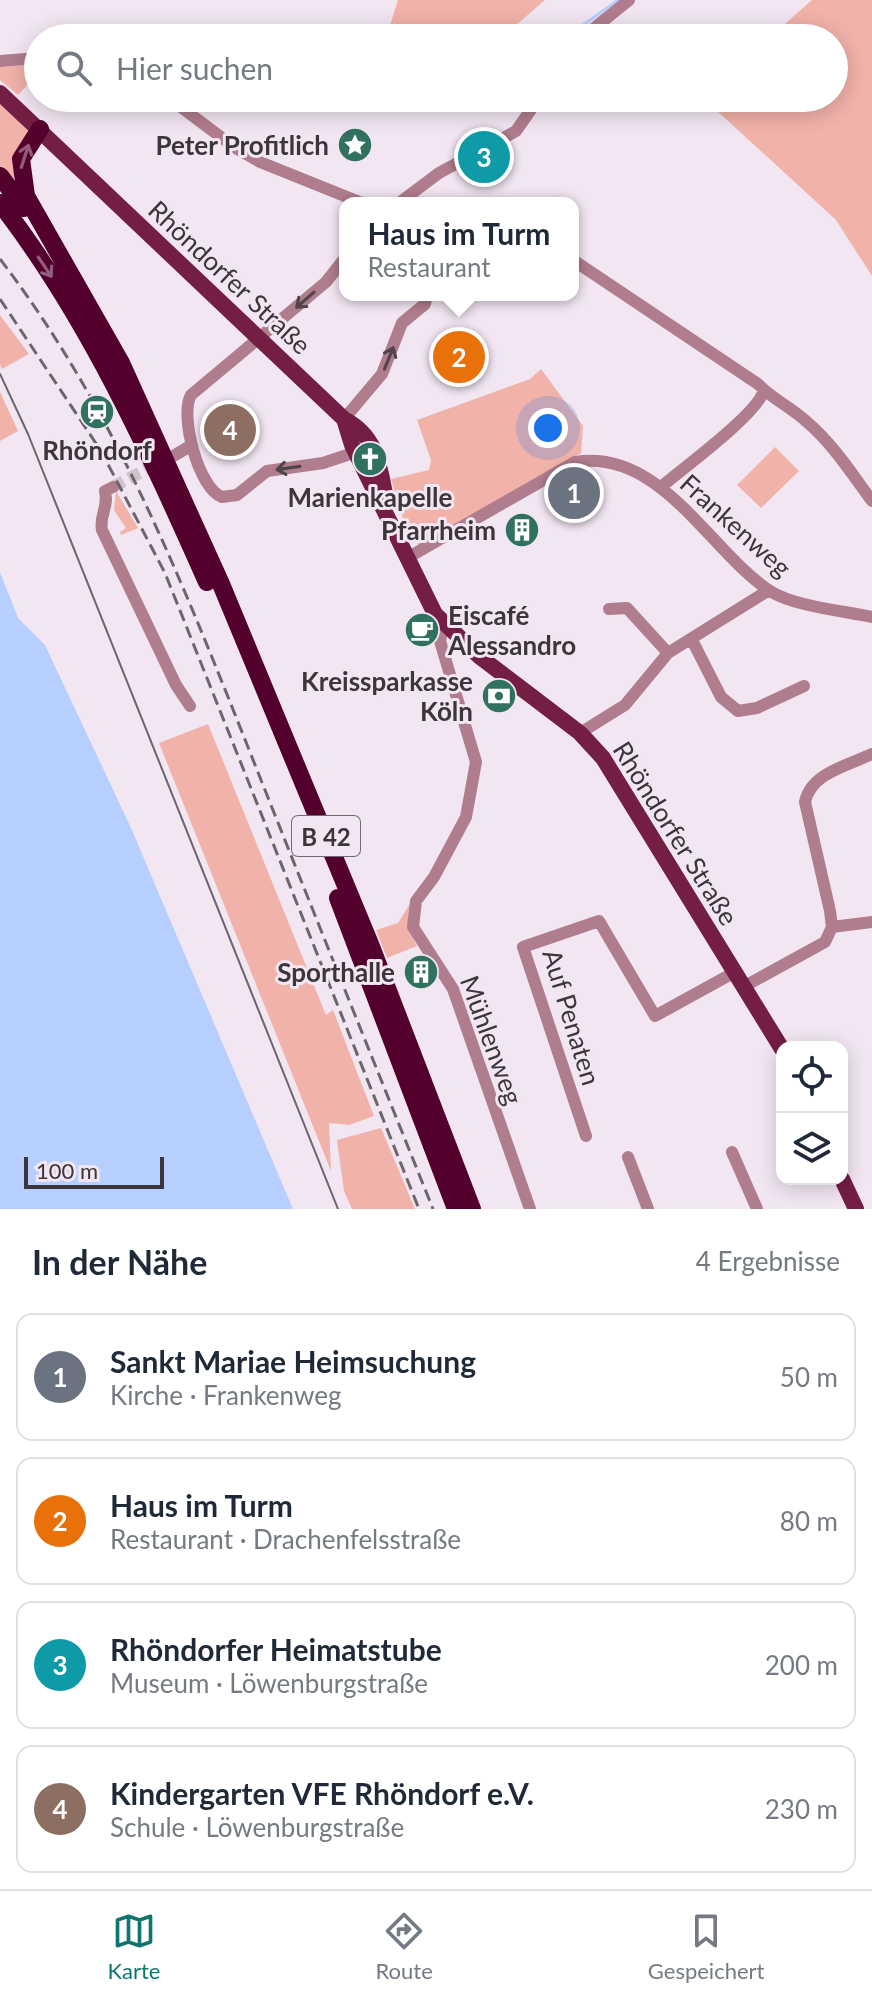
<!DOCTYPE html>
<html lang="de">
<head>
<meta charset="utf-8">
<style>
	body { margin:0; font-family:Lato,sans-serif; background:#f6f6f7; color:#1f2937 }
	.controls { position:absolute; right:24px; bottom:24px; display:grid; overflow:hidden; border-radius:16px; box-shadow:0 4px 20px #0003 }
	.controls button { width:72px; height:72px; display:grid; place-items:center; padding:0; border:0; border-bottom:2px solid #e0e1e3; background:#fff; color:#1f2937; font:40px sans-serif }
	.scale { position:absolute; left:24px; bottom:20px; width:140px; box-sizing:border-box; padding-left:8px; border:4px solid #3a363a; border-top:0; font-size:22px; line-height:28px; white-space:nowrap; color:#3a363a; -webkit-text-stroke:6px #f2e6f2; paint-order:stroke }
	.you { position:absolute; left:548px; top:428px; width:28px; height:28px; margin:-20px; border:6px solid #fff; border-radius:50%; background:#1a73e8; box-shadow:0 0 0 12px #1a73e833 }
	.badge { display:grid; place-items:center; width:52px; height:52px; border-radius:50%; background:#0f766e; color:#fff; font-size:26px; font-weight:700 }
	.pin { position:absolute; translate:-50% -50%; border:4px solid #fff; box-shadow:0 2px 8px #0006 }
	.popup { position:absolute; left:339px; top:197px; width:240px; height:104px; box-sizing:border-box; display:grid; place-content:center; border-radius:16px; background:#fff; filter:drop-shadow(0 2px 6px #0005); font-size:26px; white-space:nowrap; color:#747a83 }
	.popup b { font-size:30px; color:#1f2937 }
	.popup::after { content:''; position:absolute; left:50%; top:100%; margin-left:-16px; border:16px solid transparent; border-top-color:#fff }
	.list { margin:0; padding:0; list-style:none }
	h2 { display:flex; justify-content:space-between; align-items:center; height:104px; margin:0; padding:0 32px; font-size:34px }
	h2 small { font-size:26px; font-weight:400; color:#747a83 }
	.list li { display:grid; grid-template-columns:52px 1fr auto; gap:24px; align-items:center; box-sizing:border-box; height:128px; margin:0 16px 16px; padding:0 16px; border:2px solid #e0e1e3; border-radius:16px }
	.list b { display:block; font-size:30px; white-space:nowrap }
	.list p { margin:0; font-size:26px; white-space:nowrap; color:#747a83 }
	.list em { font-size:26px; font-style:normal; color:#747a83 }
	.icon { flex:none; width:44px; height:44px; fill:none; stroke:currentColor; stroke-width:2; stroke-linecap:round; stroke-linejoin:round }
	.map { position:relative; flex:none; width:872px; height:1209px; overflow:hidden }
	.search { position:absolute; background:#fff; box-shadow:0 4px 20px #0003; left:24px; right:24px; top:24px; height:88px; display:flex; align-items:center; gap:20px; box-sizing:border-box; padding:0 28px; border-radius:44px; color:#747a83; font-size:30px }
	.sheet { height:680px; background:#fff }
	nav { display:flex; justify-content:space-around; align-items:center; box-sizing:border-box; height:112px; border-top:2px solid #e0e1e3; background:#fff; font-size:22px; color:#747a83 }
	nav a { display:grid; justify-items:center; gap:4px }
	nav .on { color:#0f766e }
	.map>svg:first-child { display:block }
	.green { fill:#f1b2aa }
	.water { fill:#b7cffe }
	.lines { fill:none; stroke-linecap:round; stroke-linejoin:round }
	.stream { stroke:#b7cffe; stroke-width:3 }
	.minor-tunnel { stroke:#cdc3cd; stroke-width:12; stroke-dasharray:12 6; stroke-linecap:butt }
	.minor { stroke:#b07d8e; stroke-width:12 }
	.major { stroke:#741d45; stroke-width:16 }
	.highway { stroke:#54002c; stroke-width:18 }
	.tram { stroke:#6c666c; stroke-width:2 }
	.rail { stroke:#6c666c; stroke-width:3; stroke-dasharray:12 6; stroke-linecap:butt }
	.oneway { stroke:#935c7b }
	.oneway2 { stroke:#52444b }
	.labels { text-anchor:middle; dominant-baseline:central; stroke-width:6; stroke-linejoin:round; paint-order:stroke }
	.shield { fill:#f2e6f2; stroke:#716b71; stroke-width:2 }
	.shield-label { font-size:24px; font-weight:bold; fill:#3a363a }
	.poi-label { font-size:26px; font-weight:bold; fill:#3a363a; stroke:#f2e6f2; text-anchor:end }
	.street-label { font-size:26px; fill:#3a363a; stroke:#f2e6f2 }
</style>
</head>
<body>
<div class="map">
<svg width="872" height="1209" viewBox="0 0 872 1209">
	<rect width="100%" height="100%" fill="#f2e6f2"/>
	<!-- green -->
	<path class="green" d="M 398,0 L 545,0 L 501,38 L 386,38 Z
		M 812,0 L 872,0 L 872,276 L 836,220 L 703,98 L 834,98 L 834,38 L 769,38 Z
		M 29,65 L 31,81 L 18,95 L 0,80 L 0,67 Z
		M 366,98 L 428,98 C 407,114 387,114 364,102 Z
		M 0,103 L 28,131 L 14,168 L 14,183 L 0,167 Z
		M 0,315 L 29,354 L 2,369 L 0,365 Z
		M 541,369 L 583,426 L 581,453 L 425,545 L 410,542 L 391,479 L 429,470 L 431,460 L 417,420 L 530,379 Z
		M 0,392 L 18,431 L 0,441 Z
		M 775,447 L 799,471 L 761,508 L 737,485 Z
		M 116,491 L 138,528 L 121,535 L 120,532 L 126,528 L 114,510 Z
		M 208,724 L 326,1015 L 333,1010 L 374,1116 L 349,1125 L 329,1123 L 331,1171 L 159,743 Z
		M 409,905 L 408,929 L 417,946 L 387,958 L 376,930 L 398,923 Z
		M 381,1128 L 415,1209 L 352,1209 L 344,1191 L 337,1140 Z"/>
	<!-- water -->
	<path class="water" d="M 0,572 L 18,618 L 45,645 L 131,828 L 293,1209 L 0,1209 Z"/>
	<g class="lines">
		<!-- stream -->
		<path class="stream" d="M 572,38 L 579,28 L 618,0"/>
		<!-- minor-tunnel -->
		<path class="minor-tunnel" d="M 113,487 L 160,462"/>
		<!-- minor -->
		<path class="minor" d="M 582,38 L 629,0
			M 0,61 L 38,58
			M 169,98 L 234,147 L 260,162 L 362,203
			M 399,203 L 439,173 L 516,131 L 539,98
			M 345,258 L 326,282 L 191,395 C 179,416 199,489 222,497 L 237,495 L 267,471 L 323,463 L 356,452
			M 573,260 L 758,384 C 771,398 792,408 807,422 C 833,444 852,474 872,501
			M 344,419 L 382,374 L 402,323 L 425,304 L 427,295
			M 175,455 L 192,445
			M 113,487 L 105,491 C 109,507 99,515 102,530 L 176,685 L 190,706
			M 661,487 C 682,469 757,414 763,392
			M 407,558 L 575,462 C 661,448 710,552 770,591 C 793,606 844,611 872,617
			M 609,609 L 627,608 L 668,653
			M 448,628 L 442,632 L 440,641 L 476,762 L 466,817 L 434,877 L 416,901 L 413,927 L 453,989 L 530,1209
			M 692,640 L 721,697 L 738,711 L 757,708 L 804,686
			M 580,733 L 625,705 L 668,653 L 769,590
			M 832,927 L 872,922
			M 743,987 L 825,942 L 832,927 L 830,911 L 805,802 C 811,773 847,766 872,754
			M 586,1136 L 523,947 L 599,921 L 655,1016 L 735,972
			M 732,1152 L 757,1209
			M 628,1157 L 648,1209"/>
		<!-- major -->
		<path class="major" d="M 0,93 L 344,419 C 377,436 379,464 386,499
			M 344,419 L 352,445 L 435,614 L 480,657 L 580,733 L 603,758 L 782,1049
			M 842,1179 L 856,1209"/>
		<!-- highway -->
		<path class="highway" d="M 40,129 L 21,159 L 26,196 L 121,363 L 221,584 L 370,944 L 472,1209
			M 0,176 L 24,208
			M 0,203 C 89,318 148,450 207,582
			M 338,898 L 456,1209"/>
		<!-- tram -->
		<path class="tram" d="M 0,374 L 28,434 L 338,1209"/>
		<!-- rail -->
		<path class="rail" d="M 0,259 C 111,404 177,569 244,737 C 306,894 370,1052 433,1209
			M 0,299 L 101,451 L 165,573 L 419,1209"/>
	</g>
	<!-- one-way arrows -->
	<defs><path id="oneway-shaft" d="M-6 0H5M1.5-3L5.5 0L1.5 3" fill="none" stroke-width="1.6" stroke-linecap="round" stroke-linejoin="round" transform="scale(2)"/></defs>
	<g class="oneway">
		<use href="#oneway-shaft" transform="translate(25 156) rotate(-72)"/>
		<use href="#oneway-shaft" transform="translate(45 267) rotate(56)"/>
	</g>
	<g class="oneway2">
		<use href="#oneway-shaft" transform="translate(305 300) rotate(139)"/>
		<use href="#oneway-shaft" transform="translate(389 358) rotate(-68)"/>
		<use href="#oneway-shaft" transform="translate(288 468) rotate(172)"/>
	</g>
	<!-- icons -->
	<defs>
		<g id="sight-disc" transform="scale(1.8)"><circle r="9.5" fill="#31715f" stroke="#f2e6f2"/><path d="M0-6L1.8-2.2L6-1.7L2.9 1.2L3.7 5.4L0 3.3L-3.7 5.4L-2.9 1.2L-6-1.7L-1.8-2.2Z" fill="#fff"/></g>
		<g id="station-disc" transform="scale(1.8)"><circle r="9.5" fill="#31715f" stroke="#f2e6f2"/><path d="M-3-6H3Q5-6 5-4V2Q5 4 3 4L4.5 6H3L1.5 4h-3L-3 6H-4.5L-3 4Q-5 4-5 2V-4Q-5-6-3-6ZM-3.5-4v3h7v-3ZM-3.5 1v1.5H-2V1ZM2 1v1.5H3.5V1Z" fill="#fff"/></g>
		<g id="church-disc" transform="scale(1.8)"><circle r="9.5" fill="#31715f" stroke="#f2e6f2"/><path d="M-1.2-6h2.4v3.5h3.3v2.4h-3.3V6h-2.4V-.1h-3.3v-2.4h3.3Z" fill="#fff"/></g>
		<g id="building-disc" transform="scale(1.8)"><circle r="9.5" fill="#31715f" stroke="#f2e6f2"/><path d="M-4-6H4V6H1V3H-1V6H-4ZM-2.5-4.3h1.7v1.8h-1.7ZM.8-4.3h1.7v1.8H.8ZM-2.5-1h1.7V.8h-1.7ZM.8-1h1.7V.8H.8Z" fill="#fff"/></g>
		<g id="cafe-disc" transform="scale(1.8)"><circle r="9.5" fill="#31715f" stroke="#f2e6f2"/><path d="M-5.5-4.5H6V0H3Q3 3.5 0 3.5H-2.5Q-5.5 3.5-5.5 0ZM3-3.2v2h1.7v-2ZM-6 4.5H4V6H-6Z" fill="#fff"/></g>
		<g id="bank-disc" transform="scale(1.8)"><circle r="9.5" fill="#31715f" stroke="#f2e6f2"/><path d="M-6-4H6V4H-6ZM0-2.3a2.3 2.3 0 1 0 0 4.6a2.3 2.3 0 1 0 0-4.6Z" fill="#fff"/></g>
	</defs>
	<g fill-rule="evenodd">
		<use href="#sight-disc" x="355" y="145"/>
		<use href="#station-disc" x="97" y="412"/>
		<use href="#church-disc" x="370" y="459"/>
		<use href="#building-disc" x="522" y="530"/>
		<use href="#cafe-disc" x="422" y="630"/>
		<use href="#bank-disc" x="499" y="696"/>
		<use href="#building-disc" x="421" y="972"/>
	</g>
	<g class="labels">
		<!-- shield labels -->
		<rect class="shield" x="292" y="816" width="68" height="40" rx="6"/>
		<g class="shield-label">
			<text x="326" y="836">B 42</text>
		</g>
		<!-- poi labels -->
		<g class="poi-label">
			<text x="329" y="145">Peter Profitlich</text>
			<text x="97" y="450" text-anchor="middle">Rhöndorf</text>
			<text x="370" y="497" text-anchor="middle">Marienkapelle</text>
			<text x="496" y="530">Pfarrheim</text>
			<text x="448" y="615" text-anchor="start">Eiscafé<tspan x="448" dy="30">Alessandro</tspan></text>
			<text x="473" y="681">Kreissparkasse<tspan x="473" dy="30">Köln</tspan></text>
			<text x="395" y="972">Sporthalle</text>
		</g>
		<!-- street labels -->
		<g class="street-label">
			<text transform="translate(230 277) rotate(43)">Rhöndorfer Straße</text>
			<text transform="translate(736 525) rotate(42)">Frankenweg</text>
			<text transform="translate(676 833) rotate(58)">Rhöndorfer Straße</text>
			<text transform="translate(572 1017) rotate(73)">Auf Penaten</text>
			<text transform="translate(492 1040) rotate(70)">Mühlenweg</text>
		</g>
	</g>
</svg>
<div class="controls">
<button><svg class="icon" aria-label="locate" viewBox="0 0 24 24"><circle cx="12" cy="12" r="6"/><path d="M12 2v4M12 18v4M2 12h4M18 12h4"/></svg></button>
<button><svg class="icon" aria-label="layers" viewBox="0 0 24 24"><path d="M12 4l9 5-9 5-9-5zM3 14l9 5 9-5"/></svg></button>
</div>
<div class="scale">100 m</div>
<div class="you"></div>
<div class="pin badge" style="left:574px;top:493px;background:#6b7280">1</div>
<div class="pin badge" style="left:459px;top:357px;background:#e8710a">2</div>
<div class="popup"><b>Haus im Turm</b>Restaurant</div>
<div class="pin badge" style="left:484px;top:157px;background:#0f9aa8">3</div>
<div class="pin badge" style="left:230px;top:430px;background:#8d6e63">4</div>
<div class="search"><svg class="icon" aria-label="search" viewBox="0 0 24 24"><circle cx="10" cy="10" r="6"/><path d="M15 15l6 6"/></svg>Hier suchen</div>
</div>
<section class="sheet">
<h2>In der Nähe<small>4 Ergebnisse</small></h2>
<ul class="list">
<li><span class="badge" style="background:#6b7280">1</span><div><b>Sankt Mariae Heimsuchung</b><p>Kirche · Frankenweg</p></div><em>50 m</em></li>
<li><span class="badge" style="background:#e8710a">2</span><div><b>Haus im Turm</b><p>Restaurant · Drachenfelsstraße</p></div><em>80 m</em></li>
<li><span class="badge" style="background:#0f9aa8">3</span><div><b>Rhöndorfer Heimatstube</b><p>Museum · Löwenburgstraße</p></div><em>200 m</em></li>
<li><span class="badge" style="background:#8d6e63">4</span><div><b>Kindergarten VFE Rhöndorf e.V.</b><p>Schule · Löwenburgstraße</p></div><em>230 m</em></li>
</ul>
</section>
<nav>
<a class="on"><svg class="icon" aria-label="map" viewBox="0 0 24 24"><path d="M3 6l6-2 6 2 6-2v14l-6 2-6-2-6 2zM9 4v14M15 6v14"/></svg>Karte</a>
<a><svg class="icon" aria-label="directions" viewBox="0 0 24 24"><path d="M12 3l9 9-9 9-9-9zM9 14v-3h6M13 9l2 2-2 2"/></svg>Route</a>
<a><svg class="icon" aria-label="saved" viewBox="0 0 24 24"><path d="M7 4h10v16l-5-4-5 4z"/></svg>Gespeichert</a>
</nav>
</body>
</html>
